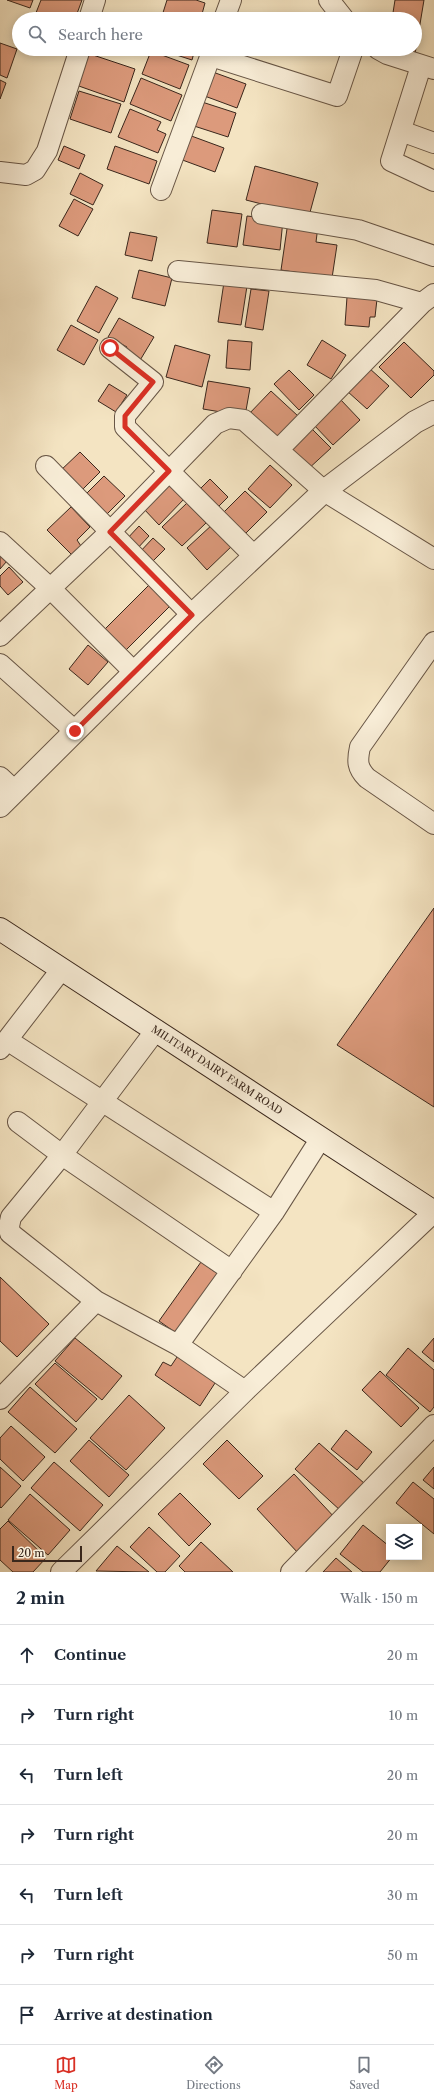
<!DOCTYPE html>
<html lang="en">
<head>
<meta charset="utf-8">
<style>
	body { margin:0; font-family:"Libre Caslon Text",serif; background:#f2f2f3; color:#1f2937 }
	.controls { position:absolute; right:12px; bottom:12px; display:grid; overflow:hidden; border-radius:0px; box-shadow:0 2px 10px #0003 }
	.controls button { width:36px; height:36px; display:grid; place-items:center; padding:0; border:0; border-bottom:1px solid #e0e1e3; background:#fff; color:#1f2937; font:20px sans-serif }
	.scale { position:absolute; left:12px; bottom:10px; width:70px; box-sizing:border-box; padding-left:4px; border:2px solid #3a271c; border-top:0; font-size:11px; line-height:14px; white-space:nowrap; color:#3a271c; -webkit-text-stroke:3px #f8edd7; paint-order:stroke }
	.stop { position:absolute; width:12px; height:12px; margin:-9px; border:3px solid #d93025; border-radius:50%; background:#fff }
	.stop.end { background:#d93025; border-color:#fff; box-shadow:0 1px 4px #0008 }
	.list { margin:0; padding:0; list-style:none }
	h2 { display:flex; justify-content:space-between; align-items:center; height:52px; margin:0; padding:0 16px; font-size:17px }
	h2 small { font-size:13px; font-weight:400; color:#747a83 }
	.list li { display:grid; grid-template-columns:26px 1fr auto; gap:12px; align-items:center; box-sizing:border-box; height:60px; padding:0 16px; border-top:1px solid #e0e1e3 }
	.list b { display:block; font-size:15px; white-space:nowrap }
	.list em { font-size:13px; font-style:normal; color:#747a83 }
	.icon { flex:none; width:22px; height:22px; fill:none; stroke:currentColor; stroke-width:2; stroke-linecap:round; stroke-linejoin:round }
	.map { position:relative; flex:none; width:434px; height:1572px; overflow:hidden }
	.search { position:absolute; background:#fff; box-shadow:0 2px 10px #0003; left:12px; right:12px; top:12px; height:44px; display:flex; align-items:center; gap:10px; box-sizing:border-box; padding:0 14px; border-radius:22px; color:#747a83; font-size:15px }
	.sheet { height:472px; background:#fff }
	nav { display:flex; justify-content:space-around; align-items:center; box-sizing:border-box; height:56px; border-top:1px solid #e0e1e3; background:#fff; font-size:11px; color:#747a83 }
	nav a { display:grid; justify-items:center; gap:2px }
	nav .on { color:#d93025 }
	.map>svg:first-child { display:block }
	.building { fill:#dc9a7c; stroke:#3a271c }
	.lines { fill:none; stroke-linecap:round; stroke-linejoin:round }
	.minor-casing { stroke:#685646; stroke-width:22 }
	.tertiary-casing { stroke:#685646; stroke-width:24 }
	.secondary-casing { stroke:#3a271c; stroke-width:24 }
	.minor { stroke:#f8edd7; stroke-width:20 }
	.tertiary { stroke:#f8edd7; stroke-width:22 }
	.secondary { stroke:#f8edd7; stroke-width:22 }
	.route { stroke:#d93025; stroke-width:5 }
	.labels { text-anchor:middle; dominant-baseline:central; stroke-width:3.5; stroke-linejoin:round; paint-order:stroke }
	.street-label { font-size:10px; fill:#3a271c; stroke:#f8edd7 }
</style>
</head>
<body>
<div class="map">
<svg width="434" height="1572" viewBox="0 0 434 1572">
	<rect width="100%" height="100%" fill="#f4e4c2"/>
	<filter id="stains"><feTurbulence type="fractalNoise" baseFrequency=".005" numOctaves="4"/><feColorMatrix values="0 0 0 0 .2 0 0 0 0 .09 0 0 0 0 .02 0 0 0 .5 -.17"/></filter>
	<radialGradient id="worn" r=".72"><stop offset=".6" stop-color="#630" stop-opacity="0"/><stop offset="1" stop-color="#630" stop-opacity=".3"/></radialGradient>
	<!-- building -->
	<path class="building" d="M 7,0 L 33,0 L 30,8 Z
		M 41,0 L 82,0 L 75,19 L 37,19 L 34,18 Z
		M 167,0 L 196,0 L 205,3 L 202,14 L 206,16 L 205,19 L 161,19 Z
		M 395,0 L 424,0 L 415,54 L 387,49 L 415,49 L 415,19 L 392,19 Z
		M 0,43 L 17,49 L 7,78 L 0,75 Z
		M 158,49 L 195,49 L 192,60 Z
		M 151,51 L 189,65 L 180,89 L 142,74 Z
		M 87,53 L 135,69 L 124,102 L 76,85 Z
		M 210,71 L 246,84 L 237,108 L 202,95 Z
		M 141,78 L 182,95 L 171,121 L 130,104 Z
		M 0,80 L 6,83 L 0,99 Z
		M 79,91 L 121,104 L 111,133 L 70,119 Z
		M 199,101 L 236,113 L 228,137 L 191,125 Z
		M 130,109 L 161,122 L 157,130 L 166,134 L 158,153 L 118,137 Z
		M 186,134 L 224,148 L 215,172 L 177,158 Z
		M 64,146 L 85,155 L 79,169 L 58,160 Z
		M 115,146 L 157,161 L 149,184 L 107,169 Z
		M 255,166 L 318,183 L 309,216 L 246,200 Z
		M 80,173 L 103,185 L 93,205 L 70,194 Z
		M 74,199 L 93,209 L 78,236 L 59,226 Z
		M 212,210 L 242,214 L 237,247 L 207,243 Z
		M 247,216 L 283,220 L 280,250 L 243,245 Z
		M 288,222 L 318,226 L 316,242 L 337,245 L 332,278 L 281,270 Z
		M 130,232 L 157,237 L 152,261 L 125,255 Z
		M 139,270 L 172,278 L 165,306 L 132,298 Z
		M 224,282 L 247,286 L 241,325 L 218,322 Z
		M 96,286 L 118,298 L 99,333 L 77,321 Z
		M 251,289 L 269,291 L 263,330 L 245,327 Z
		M 347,297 L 377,299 L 375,317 L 370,317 L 369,327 L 345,325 Z
		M 119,318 L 154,337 L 139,362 L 123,353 L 127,347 L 108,337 Z
		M 71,325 L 98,340 L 84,365 L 57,350 Z
		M 228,340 L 252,342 L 250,370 L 226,368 Z
		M 322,340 L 346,355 L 331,379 L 307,365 Z
		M 404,342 L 434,371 L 434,375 L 411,398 L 379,367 Z
		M 175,345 L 210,355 L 202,387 L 166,377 Z
		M 369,368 L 389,386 L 367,409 L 347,391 Z
		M 289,370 L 314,395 L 299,410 L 274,384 Z
		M 208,381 L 250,388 L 245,416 L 203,409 Z
		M 109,384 L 127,395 L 116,412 L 98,401 Z
		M 271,391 L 298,416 L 274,441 L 247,416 Z
		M 340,399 L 360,420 L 333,445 L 313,424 Z
		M 310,427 L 331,448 L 306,471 L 286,450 Z
		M 80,452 L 100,472 L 79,493 L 59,472 Z
		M 270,465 L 292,485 L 270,508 L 248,489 Z
		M 104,476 L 125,496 L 104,517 L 83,497 Z
		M 210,479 L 228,497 L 217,508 L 199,490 Z
		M 169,482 L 185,498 L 159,525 L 143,508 Z
		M 245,491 L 267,512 L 243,536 L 221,515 Z
		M 187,503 L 206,523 L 182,546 L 162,527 Z
		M 71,507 L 90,527 L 77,540 L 81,546 L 72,555 L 47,530 Z
		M 213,524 L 233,545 L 207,570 L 187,548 Z
		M 139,526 L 149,536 L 135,551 L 125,541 Z
		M 153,538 L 165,549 L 149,565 L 138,554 Z
		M 0,555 L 7,561 L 0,569 Z
		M 9,567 L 23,582 L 8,595 L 0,586 L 0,576 Z
		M 151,583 L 172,604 L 122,654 L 101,633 Z
		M 88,645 L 108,662 L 88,685 L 69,669 Z
		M 434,908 L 434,1107 L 337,1045 Z
		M 201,1262 L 221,1276 L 179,1335 L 159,1321 Z
		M 0,1277 L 49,1324 L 17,1357 L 0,1341 Z
		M 75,1338 L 122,1376 L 102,1400 L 55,1361 Z
		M 434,1338 L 434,1362 L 422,1352 Z
		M 408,1348 L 434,1370 L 434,1407 L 430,1412 L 386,1375 Z
		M 179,1354 L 217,1380 L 200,1406 L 155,1375 L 163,1362 L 171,1366 Z
		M 55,1363 L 97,1399 L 76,1422 L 35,1384 Z
		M 380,1371 L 419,1408 L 401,1427 L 362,1390 Z
		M 30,1387 L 77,1429 L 55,1453 L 8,1412 Z
		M 129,1395 L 165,1428 L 126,1470 L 90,1438 Z
		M 11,1426 L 45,1457 L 23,1481 L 0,1459 L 0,1438 Z
		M 346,1430 L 372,1452 L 357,1470 L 331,1449 Z
		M 89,1440 L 129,1475 L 109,1497 L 70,1461 Z
		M 227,1440 L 263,1476 L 239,1499 L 203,1464 Z
		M 319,1443 L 365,1484 L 341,1511 L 295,1469 Z
		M 54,1462 L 103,1505 L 80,1531 L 31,1488 Z
		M 0,1467 L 21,1486 L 1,1508 L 0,1507 Z
		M 434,1467 L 434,1489 L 423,1480 Z
		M 294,1474 L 336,1519 L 299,1554 L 257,1509 Z
		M 413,1482 L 434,1499 L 434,1534 L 396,1503 Z
		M 180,1493 L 211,1524 L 189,1546 L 158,1514 Z
		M 30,1494 L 70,1530 L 48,1555 L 8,1520 Z
		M 8,1521 L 46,1558 L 33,1572 L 13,1572 L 0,1560 L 0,1529 Z
		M 363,1525 L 389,1546 L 389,1557 L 392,1557 L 380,1572 L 363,1572 L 340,1554 Z
		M 149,1527 L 180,1556 L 165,1572 L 157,1572 L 130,1547 Z
		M 201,1542 L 233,1572 L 185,1572 L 179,1566 Z
		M 117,1546 L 149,1572 L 96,1571 Z
		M 336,1558 L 352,1572 L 323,1572 Z"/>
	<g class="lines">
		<!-- minor casing -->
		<g class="minor-casing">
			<path id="minor" d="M 329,0 L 344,19
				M 89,19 L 95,0
				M 224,19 L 231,0
				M 378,49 L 387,54 L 434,69
				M 211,56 L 337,96 L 353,49
				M 421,66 L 391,161 L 434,181
				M 401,131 L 434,143
				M 0,172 L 26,175 L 35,170 L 47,151 L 80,49
				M 161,190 L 213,49
				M 262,214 L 358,230 L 434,256
				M 178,271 L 376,290 L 422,303
				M 110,348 L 153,382 L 125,416 L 125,427 L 254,556
				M 278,450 L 422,303 L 434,294
				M 46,466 L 192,615
				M 0,542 L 50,588 L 134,672
				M 0,636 L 110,532 L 215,424 L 229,418 L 244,420 L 324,491 L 434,559
				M 434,642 L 360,747 C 357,761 357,768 367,778 L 434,824
				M 0,664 L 75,731
				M 0,777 L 15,791
				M 156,1030 L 62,1155 L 11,1217 L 9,1226 L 10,1233 L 96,1301 L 178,1345 L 245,1391
				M 7,1040 L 274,1212
				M 0,1049 L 61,970
				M 18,1122 L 62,1155 L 232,1271
				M 178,1345 L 274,1212 L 321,1138
				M 0,1399 L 96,1301
				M 61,1572 L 245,1391 L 434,1212
				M 291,1572 L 434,1425"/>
		</g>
		<!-- tertiary casing -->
		<g class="tertiary-casing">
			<path id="tertiary" d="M 0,806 L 192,615 L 324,491 L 415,422 L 434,412"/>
		</g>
		<!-- secondary casing -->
		<g class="secondary-casing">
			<path id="secondary" d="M 0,929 L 434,1212"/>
		</g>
		<!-- minor -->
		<use href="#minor" class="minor"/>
		<!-- tertiary -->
		<use href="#tertiary" class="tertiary"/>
		<!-- secondary -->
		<use href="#secondary" class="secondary"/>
	</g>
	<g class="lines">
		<!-- route -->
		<path class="route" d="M 75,731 L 192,615 L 110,532 L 169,471 L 125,427 L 125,416 L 153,382 L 110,348"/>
	</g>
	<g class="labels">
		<!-- street labels -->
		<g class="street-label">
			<text transform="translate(217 1070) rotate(33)">MILITARY DAIRY FARM ROAD</text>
		</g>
	</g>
	<rect width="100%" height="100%" filter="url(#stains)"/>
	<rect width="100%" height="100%" fill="url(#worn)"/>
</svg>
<div class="controls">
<button><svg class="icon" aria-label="layers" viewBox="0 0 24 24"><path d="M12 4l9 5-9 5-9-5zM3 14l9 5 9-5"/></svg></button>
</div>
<div class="scale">20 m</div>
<div class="stop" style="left:110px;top:348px"></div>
<div class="stop end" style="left:75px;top:731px"></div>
<div class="search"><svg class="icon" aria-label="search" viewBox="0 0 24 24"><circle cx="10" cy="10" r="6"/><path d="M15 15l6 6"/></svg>Search here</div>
</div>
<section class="sheet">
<h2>2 min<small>Walk · 150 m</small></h2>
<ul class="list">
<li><svg class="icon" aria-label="ahead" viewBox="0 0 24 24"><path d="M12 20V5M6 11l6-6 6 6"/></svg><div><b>Continue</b></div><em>20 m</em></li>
<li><svg class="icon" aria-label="right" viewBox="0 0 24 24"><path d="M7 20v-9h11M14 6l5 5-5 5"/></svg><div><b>Turn right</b></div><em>10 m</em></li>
<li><svg class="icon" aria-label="left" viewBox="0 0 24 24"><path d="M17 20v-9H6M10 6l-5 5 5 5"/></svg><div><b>Turn left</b></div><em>20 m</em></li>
<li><svg class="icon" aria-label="right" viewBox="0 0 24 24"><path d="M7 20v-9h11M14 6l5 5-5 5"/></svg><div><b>Turn right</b></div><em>20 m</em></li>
<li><svg class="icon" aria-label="left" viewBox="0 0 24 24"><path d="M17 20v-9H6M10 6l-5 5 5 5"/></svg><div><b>Turn left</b></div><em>30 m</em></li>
<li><svg class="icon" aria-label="right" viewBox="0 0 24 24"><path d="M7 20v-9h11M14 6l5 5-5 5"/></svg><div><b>Turn right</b></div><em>50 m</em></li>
<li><svg class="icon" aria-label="arrive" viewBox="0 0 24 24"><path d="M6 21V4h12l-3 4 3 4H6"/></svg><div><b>Arrive at destination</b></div></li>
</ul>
</section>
<nav>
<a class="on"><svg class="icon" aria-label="map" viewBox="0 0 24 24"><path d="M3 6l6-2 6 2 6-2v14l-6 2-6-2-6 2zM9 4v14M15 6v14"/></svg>Map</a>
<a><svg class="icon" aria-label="directions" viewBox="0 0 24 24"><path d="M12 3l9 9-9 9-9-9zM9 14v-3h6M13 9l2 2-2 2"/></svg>Directions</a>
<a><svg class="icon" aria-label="saved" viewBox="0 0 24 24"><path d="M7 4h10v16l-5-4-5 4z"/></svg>Saved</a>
</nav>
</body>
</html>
